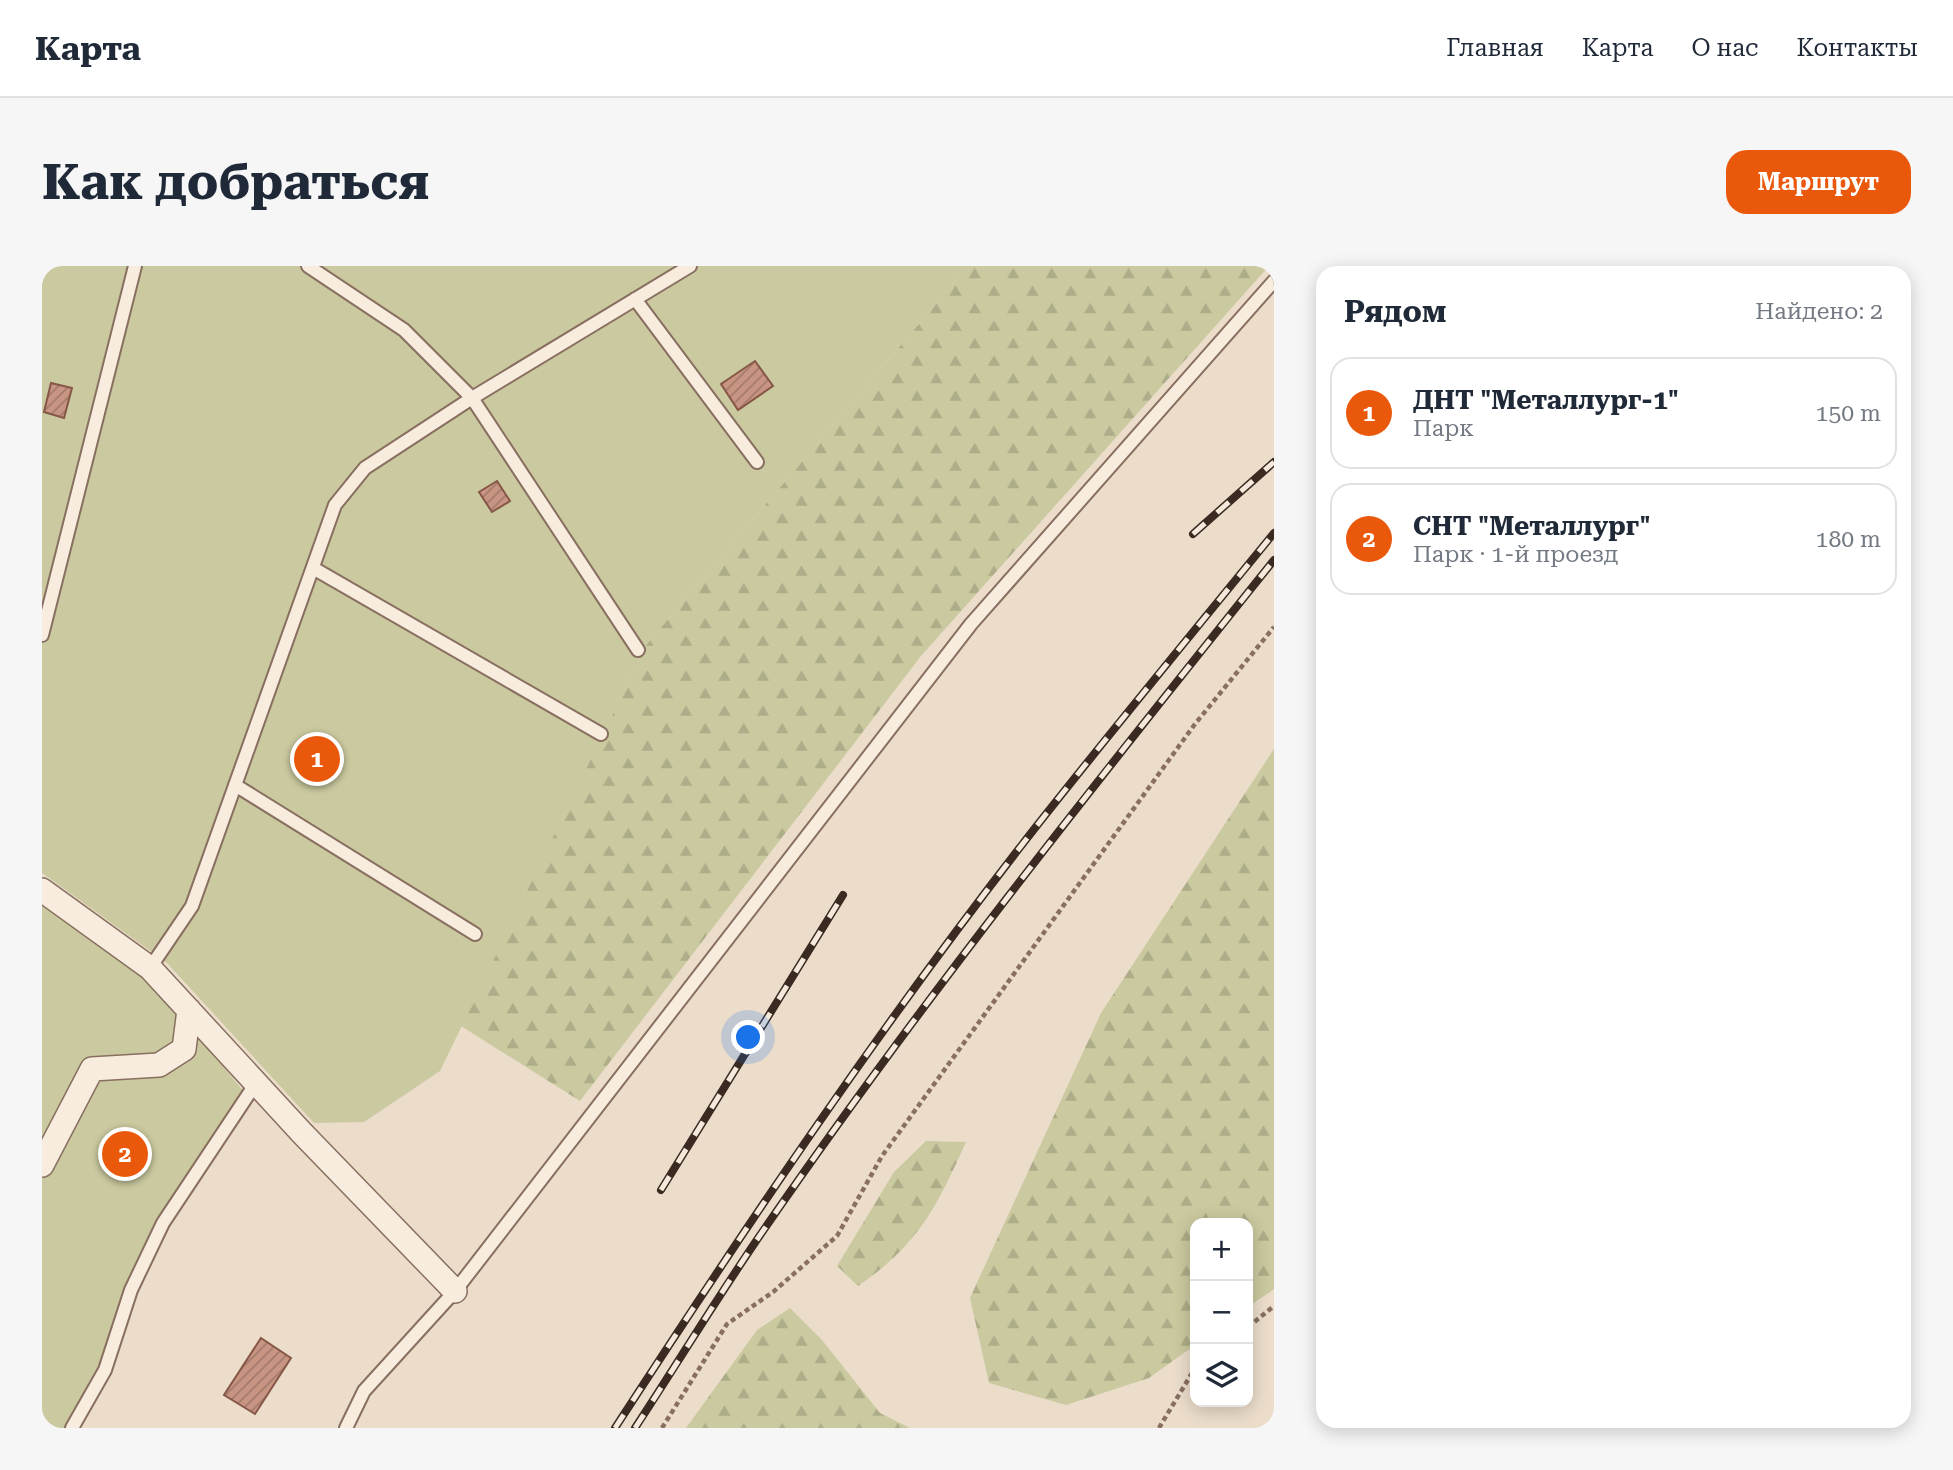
<!DOCTYPE html>
<html lang="ru">
<head>
<meta charset="utf-8">
<style>
	body { margin:0; font-family:"Roboto Serif",serif; background:#f6f6f7; color:#1f2937 }
	.controls { position:absolute; right:21px; bottom:21px; display:grid; overflow:hidden; border-radius:14px; box-shadow:0 4px 18px #0003 }
	.controls button { width:63px; height:63px; display:grid; place-items:center; padding:0; border:0; border-bottom:2px solid #e0e1e3; background:#fff; color:#1f2937; font:35px sans-serif }
	.you { position:absolute; left:707px; top:772px; width:24px; height:24px; margin:-18px; border:5px solid #fff; border-radius:50%; background:#1a73e8; box-shadow:0 0 0 10px #1a73e833 }
	.badge { display:grid; place-items:center; width:46px; height:46px; border-radius:50%; background:#ea580c; color:#fff; font-size:23px; font-weight:700 }
	.pin { position:absolute; translate:-50% -50%; border:4px solid #fff; box-shadow:0 2px 7px #0006 }
	.list { margin:0; padding:0; list-style:none }
	h2 { display:flex; justify-content:space-between; align-items:center; height:91px; margin:0; padding:0 28px; font-size:30px }
	h2 small { font-size:23px; font-weight:400; color:#747a83 }
	.list li { display:grid; grid-template-columns:46px 1fr auto; gap:21px; align-items:center; box-sizing:border-box; height:112px; margin:0 14px 14px; padding:0 14px; border:2px solid #e0e1e3; border-radius:21px }
	.list b { display:block; font-size:26px; white-space:nowrap }
	.list p { margin:0; font-size:23px; white-space:nowrap; color:#747a83 }
	.list em { font-size:23px; font-style:normal; color:#747a83 }
	.icon { flex:none; width:38px; height:38px; fill:none; stroke:currentColor; stroke-width:2; stroke-linecap:round; stroke-linejoin:round }
	.map { position:relative; flex:none; width:1232px; height:1162px; overflow:hidden; border-radius:21px }
	header { display:flex; align-items:center; gap:42px; box-sizing:border-box; height:98px; padding:0 35px; background:#fff; border-bottom:2px solid #e0e1e3 }
	header strong { font-size:33px }
	nav { display:flex; gap:38px; margin-inline-start:auto; font-size:24px }
	.intro { display:flex; align-items:center; justify-content:space-between; box-sizing:border-box; height:168px; padding:0 42px }
	h1 { margin:0; font-size:49px }
	.button { padding:18px 32px; border-radius:21px; background:#ea580c; color:#fff; font-size:24px; font-weight:700 }
	main { display:flex; gap:42px; padding:0 42px }
	aside { flex:1; background:#fff; border-radius:21px; box-shadow:0 4px 18px #0003 }
	.map>svg:first-child { display:block }
	.forest { fill:url(#forest-firs) }
	.garden { fill:#cac99f }
	.building { fill:url(#building-hatch); stroke:#865647; stroke-width:2 }
	.lines { fill:none; stroke-linecap:round; stroke-linejoin:round }
	.service-casing { stroke:#886f60; stroke-width:16 }
	.minor-casing { stroke:#886f60; stroke-width:26 }
	.path { stroke:#886f60; stroke-width:4.5; stroke-dasharray:5 3.5; stroke-linecap:butt }
	.service { stroke:#f7ecde; stroke-width:12 }
	.minor { stroke:#f7ecde; stroke-width:23 }
	.rail-casing { stroke:#3a2a22; stroke-width:8 }
	.rail { stroke:#f4e9da; stroke-width:5; stroke-dasharray:16; stroke-linecap:butt }
</style>
</head>
<body>
<header>
<strong>Карта</strong>
<nav><a>Главная</a><a>Карта</a><a>О нас</a><a>Контакты</a></nav>
</header>
<div class="intro"><h1>Как добраться</h1><a class="button">Маршрут</a></div>
<main>
<div class="map">
<svg width="1232" height="1162" viewBox="0 0 1232 1162">
	<defs>
		<pattern id="forest-firs" width="22" height="20" patternUnits="userSpaceOnUse" patternTransform="scale(1.75)"><rect width="22" height="20" fill="#cac99f"/><path d="M5 1l3.5 6h-7zM16 11l3.5 6h-7z" fill="#aead89"/></pattern>
		<pattern id="building-hatch" width="6" height="6" patternUnits="userSpaceOnUse" patternTransform="scale(1.75)"><rect width="6" height="6" fill="#c89583"/><path d="M-1 1l2-2M0 6l6-6M5 7l2-2" fill="none" stroke="#a37a6b"/></pattern>
	</defs>
	<rect width="100%" height="100%" fill="#ecddcb"/>
	<!-- forest -->
	<path class="forest" d="M 926,0 L 1227,0 L 879,390 L 538,835 L 419,760 L 604,379 Z
		M 1232,483 L 1232,1023 L 1206,1041 L 1206,957 L 1153,957 L 1153,1079 L 1107,1112 L 1024,1139 L 947,1117 L 928,1032 L 1059,747 Z
		M 884,875 L 924,876 C 894,942 877,978 816,1020 L 795,1000 L 852,906 Z
		M 748,1042 L 780,1074 L 838,1147 L 868,1162 L 644,1162 L 715,1064 Z"/>
	<!-- garden -->
	<path class="garden" d="M 0,0 L 926,0 L 604,379 L 398,805 L 322,856 L 272,857 L 125,697 L 0,607 Z
		M 0,635 L 99,700 L 207,832 L 126,944 L 68,1083 L 24,1162 L 0,1162 Z"/>
	<!-- building -->
	<path class="building" d="M 713,95 L 731,120 L 696,144 L 679,118 Z
		M 9,117 L 30,122 L 22,152 L 2,146 Z
		M 455,215 L 468,235 L 450,246 L 437,226 Z
		M 219,1072 L 249,1092 L 213,1148 L 182,1129 Z"/>
	<g class="lines">
		<!-- service casing -->
		<g class="service-casing">
			<path id="service" d="M 266,0 L 362,64 L 430,132 L 596,384
				M 593,33 L 715,196
				M 271,302 L 559,468
				M 0,369 L 93,0
				M 193,519 L 433,668
				M 108,702 L 150,640 L 293,239 L 323,202 L 430,132 L 648,0
				M 30,1162 L 63,1104 L 89,1024 L 121,957 L 214,817
				M 304,1162 L 322,1125 L 413,1025 L 929,358 L 1232,15"/>
		</g>
		<!-- minor casing -->
		<g class="minor-casing">
			<path id="minor" d="M 0,624 L 108,702 L 260,867 L 413,1025
				M 0,899 L 50,803 L 117,799 L 142,783 L 147,744"/>
		</g>
		<!-- path -->
		<path class="path" d="M 1206,1061 L 1232,1040
			M 620,1162 L 685,1058 L 731,1026 L 795,970 L 840,890 L 1153,458 L 1232,361
			M 1117,1162 L 1153,1102"/>
		<!-- service -->
		<use href="#service" class="service"/>
		<!-- minor -->
		<use href="#minor" class="minor"/>
		<!-- rail casing -->
		<g class="rail-casing">
			<path id="rail" d="M 1151,268 L 1232,196
				M 619,924 L 801,629
				M 573,1162 C 706,957 842,755 993,562 C 1071,463 1152,365 1232,267
				M 593,1162 C 637,1095 678,1027 723,962 C 882,731 1057,513 1232,294"/>
		</g>
		<!-- rail -->
		<use href="#rail" class="rail"/>
	</g>
</svg>
<div class="controls">
<button>+</button>
<button>−</button>
<button><svg class="icon" aria-label="layers" viewBox="0 0 24 24"><path d="M12 4l9 5-9 5-9-5zM3 14l9 5 9-5"/></svg></button>
</div>
<div class="you"></div>
<div class="pin badge" style="left:275px;top:493px">1</div>
<div class="pin badge" style="left:83px;top:888px">2</div>
</div>
<aside>
<h2>Рядом<small>Найдено: 2</small></h2>
<ul class="list">
<li><span class="badge">1</span><div><b>ДНТ &quot;Металлург-1&quot;</b><p>Парк</p></div><em>150 m</em></li>
<li><span class="badge">2</span><div><b>СНТ &quot;Металлург&quot;</b><p>Парк · 1-й проезд</p></div><em>180 m</em></li>
</ul>
</aside>
</main>
</body>
</html>
